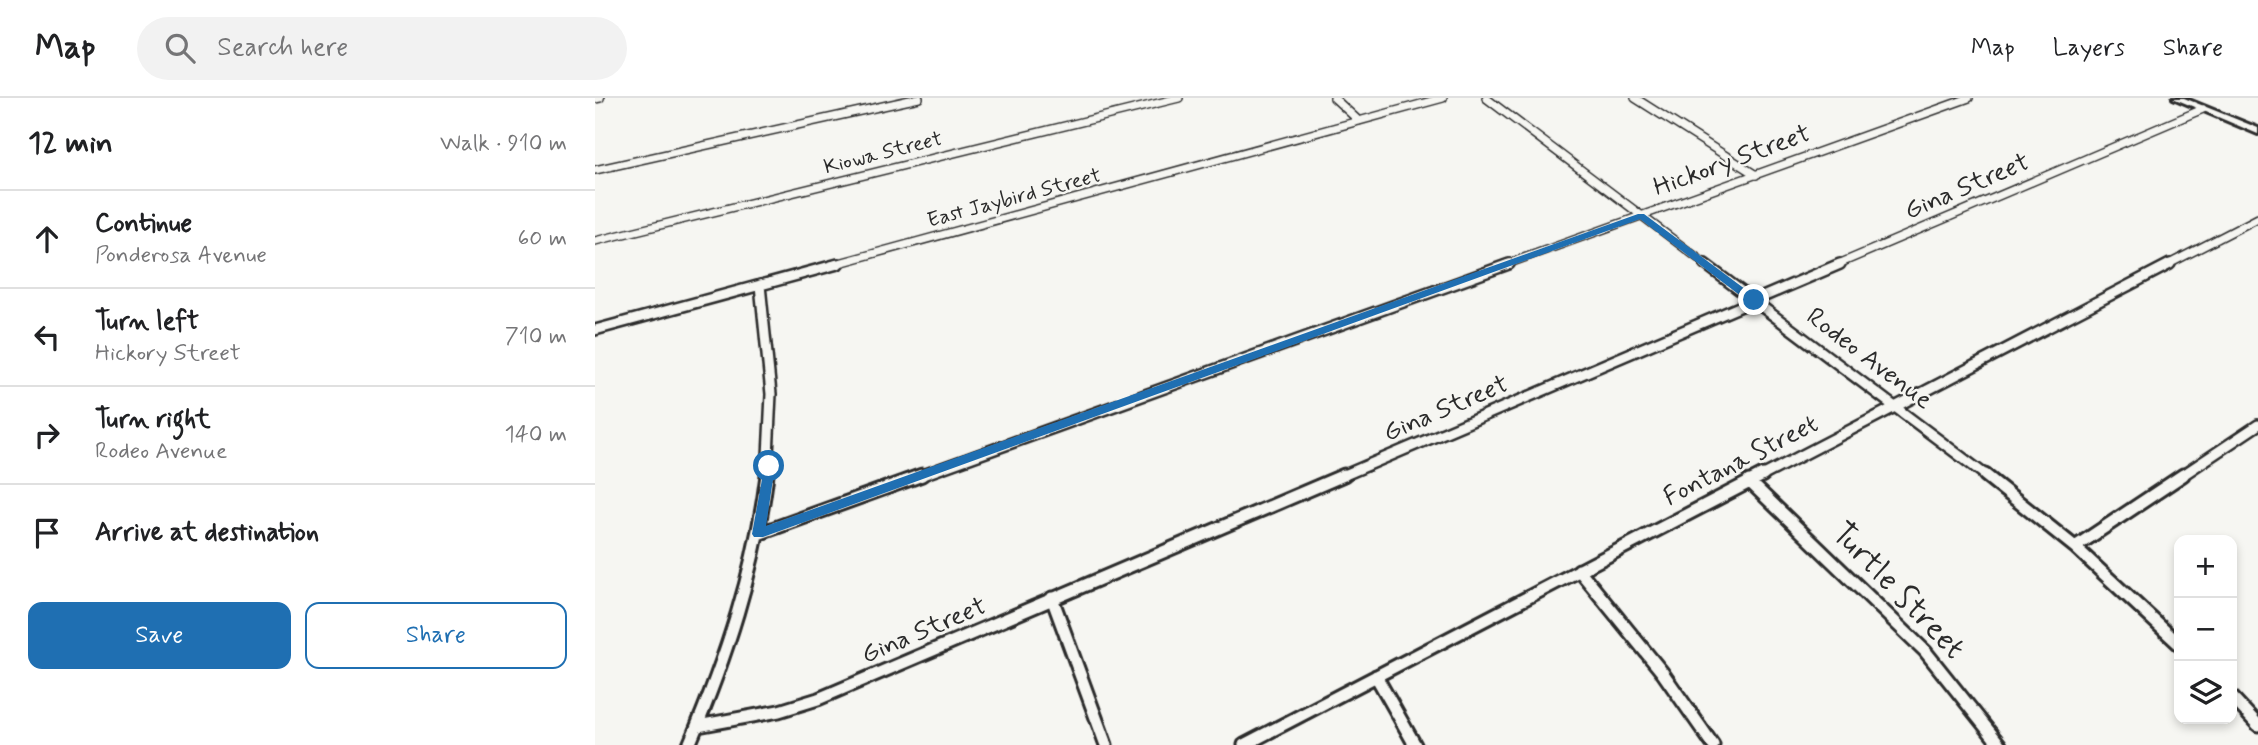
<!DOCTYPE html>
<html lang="en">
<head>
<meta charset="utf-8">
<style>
	body { margin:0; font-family:Mynerve,sans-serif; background:#f2f2f2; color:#202124 }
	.controls { position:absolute; right:21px; bottom:21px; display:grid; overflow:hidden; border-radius:14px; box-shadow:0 4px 10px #0003 }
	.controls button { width:63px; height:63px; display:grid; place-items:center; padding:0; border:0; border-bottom:2px solid #e0e0e0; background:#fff; color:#202124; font:35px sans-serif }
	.stop { position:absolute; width:21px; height:21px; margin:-16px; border:5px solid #1f6fb2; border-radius:50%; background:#fff }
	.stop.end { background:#1f6fb2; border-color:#fff; box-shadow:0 2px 7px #0008 }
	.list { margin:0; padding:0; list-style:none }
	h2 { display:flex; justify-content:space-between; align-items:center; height:91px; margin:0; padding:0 28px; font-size:30px }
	h2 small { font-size:23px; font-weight:400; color:#757577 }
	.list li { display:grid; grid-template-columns:46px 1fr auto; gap:21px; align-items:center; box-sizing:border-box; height:98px; padding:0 28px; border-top:2px solid #e0e0e0 }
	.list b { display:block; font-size:26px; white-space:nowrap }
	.list p { margin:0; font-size:23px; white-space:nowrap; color:#757577 }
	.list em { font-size:23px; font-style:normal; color:#757577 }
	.actions { display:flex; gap:14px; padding:21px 28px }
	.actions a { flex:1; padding:16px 0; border:2px solid #1f6fb2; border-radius:14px; text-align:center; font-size:24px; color:#1f6fb2 }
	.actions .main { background:#1f6fb2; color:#fff }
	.icon { flex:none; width:38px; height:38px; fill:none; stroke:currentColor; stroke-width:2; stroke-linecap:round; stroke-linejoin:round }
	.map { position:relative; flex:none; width:1663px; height:647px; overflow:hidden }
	header { display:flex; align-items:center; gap:42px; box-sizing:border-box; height:98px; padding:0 35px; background:#fff; border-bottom:2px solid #e0e0e0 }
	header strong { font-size:33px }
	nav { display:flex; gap:38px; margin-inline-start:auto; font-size:24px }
	.search { width:490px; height:63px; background:#f2f2f2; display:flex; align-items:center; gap:18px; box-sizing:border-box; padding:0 24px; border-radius:38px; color:#757577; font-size:26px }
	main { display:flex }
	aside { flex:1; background:#fff }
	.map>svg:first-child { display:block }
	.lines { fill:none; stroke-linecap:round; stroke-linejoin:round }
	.minor-far2-casing { stroke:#2b2b2b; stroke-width:10 }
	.minor-far1-casing { stroke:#2b2b2b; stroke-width:14 }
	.minor-casing { stroke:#2b2b2b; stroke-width:17 }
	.major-casing { stroke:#2b2b2b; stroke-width:6 }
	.minor-far2 { stroke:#f6f6f2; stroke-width:7 }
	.minor-far1 { stroke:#f6f6f2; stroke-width:9 }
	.minor { stroke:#f6f6f2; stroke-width:11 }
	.major { fill:#f6f6f2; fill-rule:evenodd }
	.route { fill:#1f6fb2 }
	.labels { text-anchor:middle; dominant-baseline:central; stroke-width:5; stroke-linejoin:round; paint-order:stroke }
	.far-street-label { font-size:21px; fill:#2b2b2b; stroke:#f6f6f2 }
	.street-label { font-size:26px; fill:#2b2b2b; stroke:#f6f6f2 }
	.near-street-label { font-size:32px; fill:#2b2b2b; stroke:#f6f6f2 }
</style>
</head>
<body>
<header>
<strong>Map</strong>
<div class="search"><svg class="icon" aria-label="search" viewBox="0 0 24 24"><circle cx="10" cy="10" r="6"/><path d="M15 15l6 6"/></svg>Search here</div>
<nav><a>Map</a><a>Layers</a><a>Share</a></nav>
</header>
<main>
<aside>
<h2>12 min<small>Walk · 910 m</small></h2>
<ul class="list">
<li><svg class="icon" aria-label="ahead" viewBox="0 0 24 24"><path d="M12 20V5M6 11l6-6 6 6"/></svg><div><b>Continue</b><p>Ponderosa Avenue</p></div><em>60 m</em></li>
<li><svg class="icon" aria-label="left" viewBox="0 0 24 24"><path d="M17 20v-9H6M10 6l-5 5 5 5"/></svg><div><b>Turn left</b><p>Hickory Street</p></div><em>710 m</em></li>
<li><svg class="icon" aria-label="right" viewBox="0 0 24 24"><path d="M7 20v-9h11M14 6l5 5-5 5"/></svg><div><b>Turn right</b><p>Rodeo Avenue</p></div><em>140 m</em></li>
<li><svg class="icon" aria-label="arrive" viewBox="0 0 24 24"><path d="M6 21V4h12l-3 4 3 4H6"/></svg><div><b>Arrive at destination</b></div></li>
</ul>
<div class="actions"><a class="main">Save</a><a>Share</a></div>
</aside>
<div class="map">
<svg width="1663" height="647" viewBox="0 0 1663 647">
	<rect width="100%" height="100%" fill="#f6f6f2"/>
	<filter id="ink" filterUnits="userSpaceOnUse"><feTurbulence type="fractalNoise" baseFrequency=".0143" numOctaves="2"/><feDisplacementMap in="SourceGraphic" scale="14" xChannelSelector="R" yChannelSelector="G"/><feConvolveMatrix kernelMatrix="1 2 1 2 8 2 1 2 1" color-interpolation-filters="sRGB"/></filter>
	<g filter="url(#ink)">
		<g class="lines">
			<!-- minor-far2 casing -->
			<g class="minor-far2-casing">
				<path id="minor-far2" d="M 739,0 L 764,23
					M 891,0 L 1112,167
					M 1040,0 L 1161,77
					M 0,1 L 5,0
					M 0,72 L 324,0
					M 0,143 L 584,0
					M 237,167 L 848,0
					M 909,167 L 1374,0
					M 1241,167 L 1608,11
					M 1572,167 L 1663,120"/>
			</g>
			<!-- minor-far1 casing -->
			<g class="minor-far1-casing">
				<path id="minor-far1" d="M 1110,166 L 1393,379
					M 165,187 L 176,296 L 172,379
					M 0,232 L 243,166
					M 322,379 L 914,166
					M 745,379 L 1245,166
					M 1165,379 L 1575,166
					M 1585,379 L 1663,327"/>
			</g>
			<!-- minor casing -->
			<g class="minor-casing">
				<path id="minor" d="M 1390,377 L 1480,449 L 1584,546
					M 1154,383 L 1330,553 L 1405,647
					M 163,436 L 327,377
					M 1480,449 L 1588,377
					M 984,472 L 1067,574 L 1118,647
					M 457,500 L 511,647
					M 781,578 L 820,647
					M 1637,599 L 1663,627
					M 103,628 L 184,613 L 223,601 L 749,377
					M 94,647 C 131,560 160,472 172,377
					M 649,647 L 1168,377"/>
			</g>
			<!-- major casing -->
			<g class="major-casing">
				<path id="major" d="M 1578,0 L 1589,0 L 1663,30 L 1663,36 Z"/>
			</g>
			<!-- minor-far2 -->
			<use href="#minor-far2" class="minor-far2"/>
			<!-- minor-far1 -->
			<use href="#minor-far1" class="minor-far1"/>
			<!-- minor -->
			<use href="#minor" class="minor"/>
			<!-- major -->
			<use href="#major" class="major"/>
		</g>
	</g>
	<!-- route -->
	<path class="route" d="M 1043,116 L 1049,116 L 1162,200 L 1162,205 L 1155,205 L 1045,121 L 168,439 L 159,439 L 157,436 L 170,365 L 174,363 L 180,368 L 171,428 Z"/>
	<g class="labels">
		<!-- far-street labels -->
		<g class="far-street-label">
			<text transform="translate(288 55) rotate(-14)">Kiowa Street</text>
			<text transform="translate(419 100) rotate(-15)">East Jaybird Street</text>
		</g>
		<!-- street labels -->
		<g class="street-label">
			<text transform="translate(1137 63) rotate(-20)">Hickory Street</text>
			<text transform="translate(1372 89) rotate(-23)">Gina Street</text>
			<text transform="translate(1274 261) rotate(37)">Rodeo Avenue</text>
			<text transform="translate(851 311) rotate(-23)">Gina Street</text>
			<text transform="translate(1146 363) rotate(-27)">Fontana Street</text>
			<text transform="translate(329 533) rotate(-23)">Gina Street</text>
		</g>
		<!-- near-street labels -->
		<g class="near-street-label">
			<text transform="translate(1303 493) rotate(46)">Turtle Street</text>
		</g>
	</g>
</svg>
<div class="controls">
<button>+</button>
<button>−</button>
<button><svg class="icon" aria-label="layers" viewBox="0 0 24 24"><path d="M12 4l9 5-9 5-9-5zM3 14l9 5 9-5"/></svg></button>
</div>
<div class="stop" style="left:174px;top:368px"></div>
<div class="stop end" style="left:1159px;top:202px"></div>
</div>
</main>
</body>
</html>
